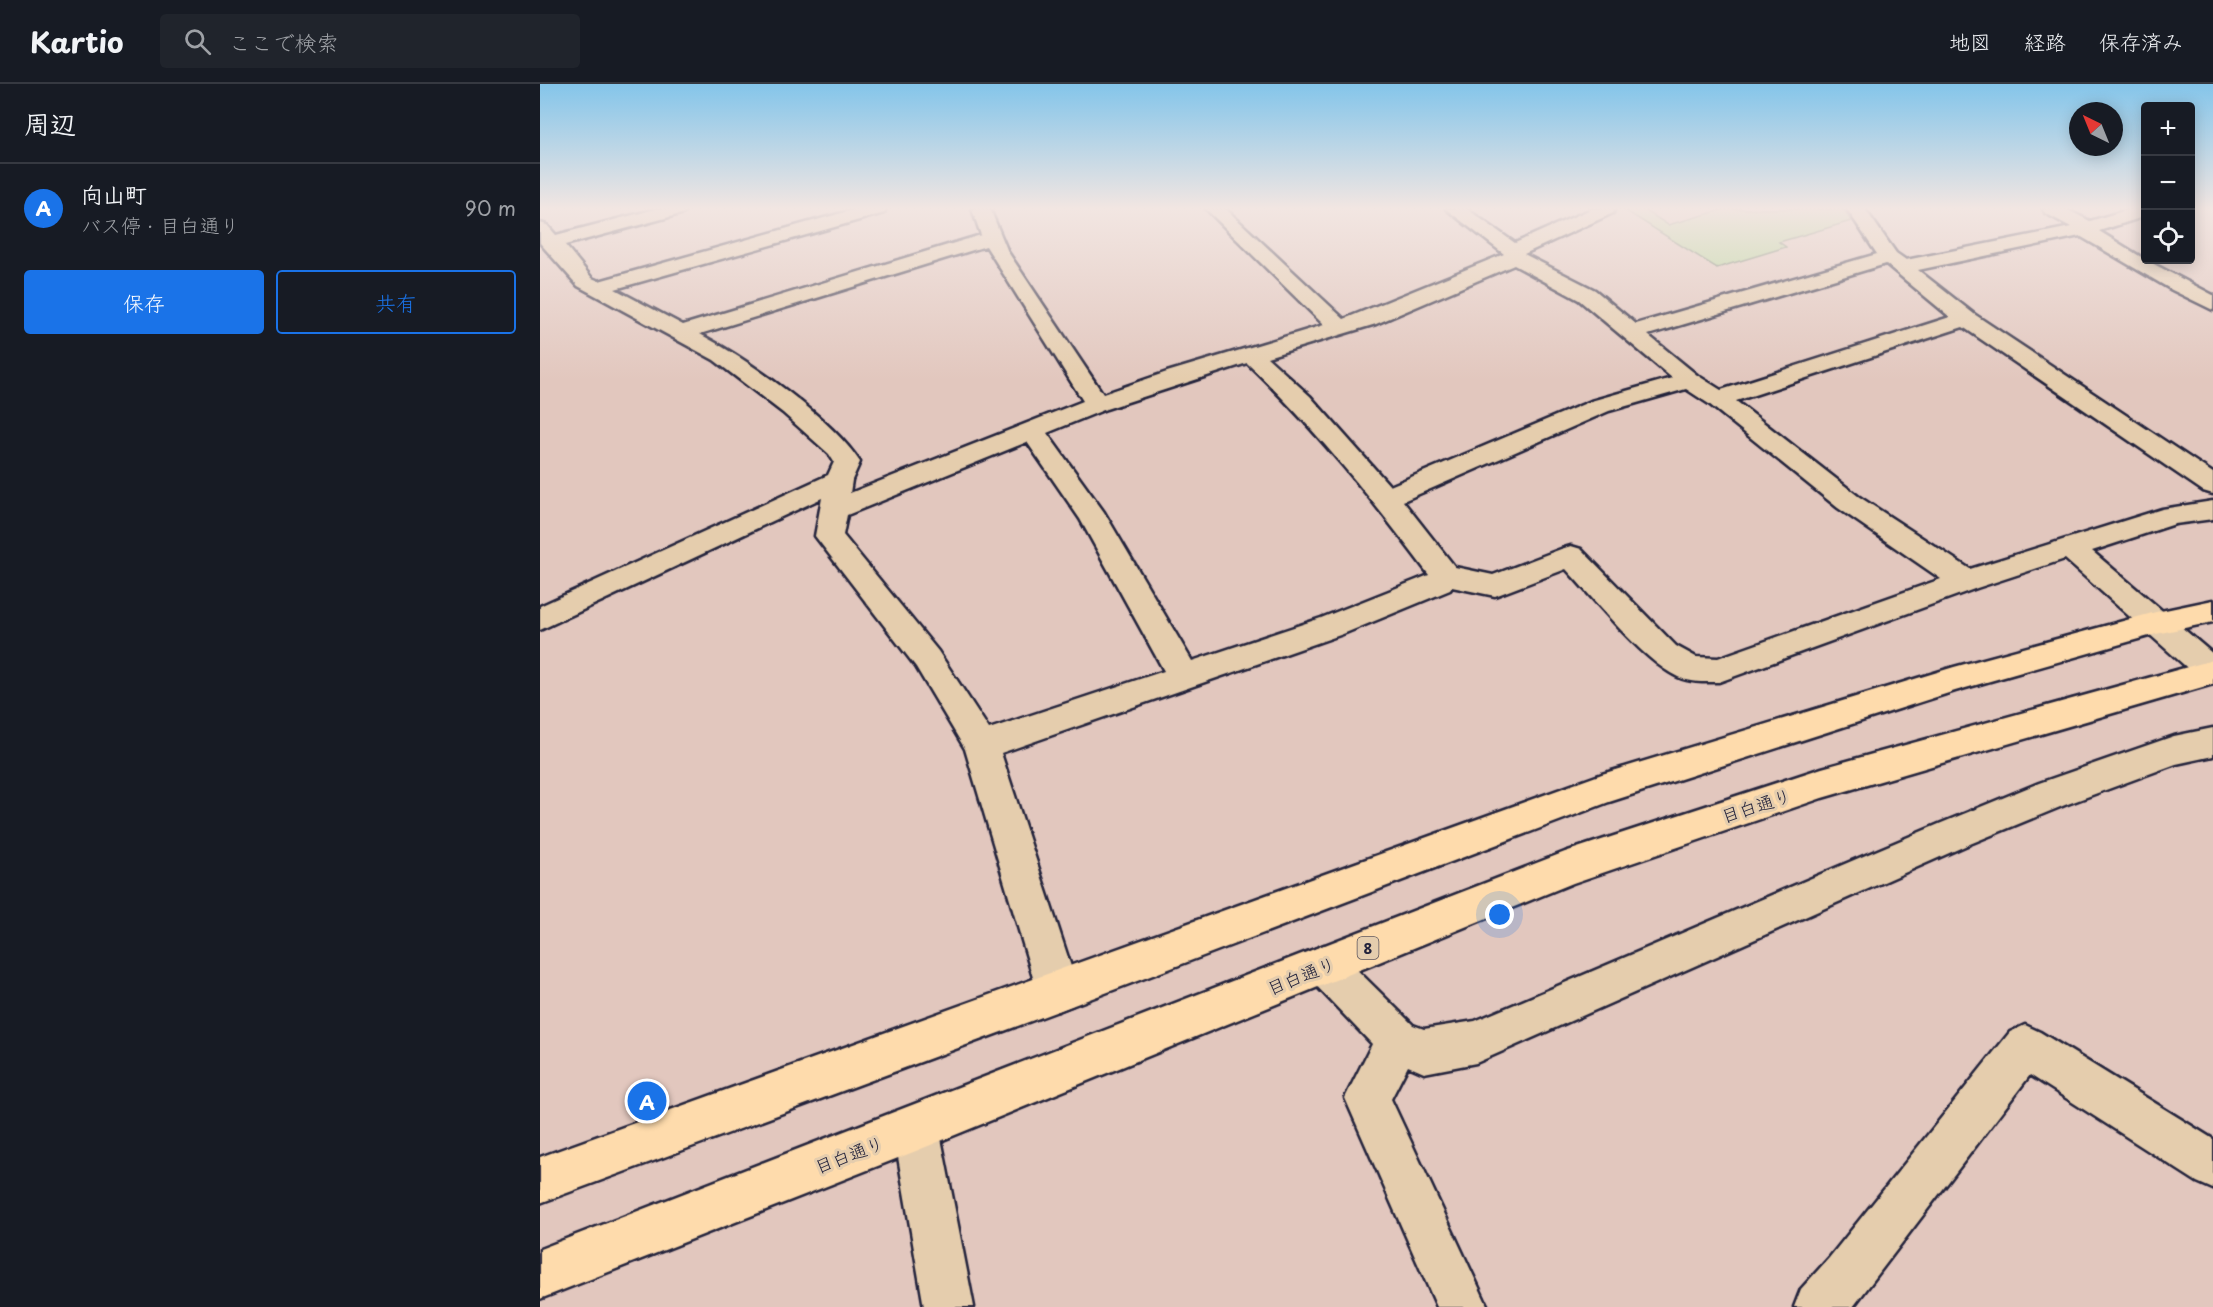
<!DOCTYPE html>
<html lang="ja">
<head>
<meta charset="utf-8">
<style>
	body { margin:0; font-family:"Playpen Sans","Klee One",sans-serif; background:#20242c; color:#f1f3f6 }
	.controls { position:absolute; right:18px; top:18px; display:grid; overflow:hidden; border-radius:6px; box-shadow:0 3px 15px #0003 }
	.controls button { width:54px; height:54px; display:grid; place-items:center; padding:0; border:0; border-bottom:2px solid #363941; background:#171b24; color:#f1f3f6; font:30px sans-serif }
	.compass { position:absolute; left:1529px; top:18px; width:54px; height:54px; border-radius:50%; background:#171b24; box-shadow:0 3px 15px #0003; rotate:317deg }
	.you { position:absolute; left:960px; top:831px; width:21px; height:21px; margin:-15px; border:4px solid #fff; border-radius:50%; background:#1a73e8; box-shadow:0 0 0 9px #1a73e833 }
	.badge { display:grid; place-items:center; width:39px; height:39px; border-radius:50%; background:#1a73e8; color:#fff; font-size:20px; font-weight:700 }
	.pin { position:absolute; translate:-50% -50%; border:3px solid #fff; box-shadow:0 2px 6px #0006 }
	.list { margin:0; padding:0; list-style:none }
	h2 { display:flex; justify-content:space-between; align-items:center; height:78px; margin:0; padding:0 24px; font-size:26px }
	h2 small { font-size:20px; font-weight:400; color:#9ea1a6 }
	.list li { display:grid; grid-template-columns:39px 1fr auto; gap:18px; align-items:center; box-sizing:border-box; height:90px; padding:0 24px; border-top:2px solid #363941 }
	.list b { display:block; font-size:22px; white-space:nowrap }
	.list p { margin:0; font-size:20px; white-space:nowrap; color:#9ea1a6 }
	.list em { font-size:20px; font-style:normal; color:#9ea1a6 }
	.actions { display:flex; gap:12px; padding:18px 24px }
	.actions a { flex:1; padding:14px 0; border:2px solid #1a73e8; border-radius:6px; text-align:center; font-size:21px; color:#1a73e8 }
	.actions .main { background:#1a73e8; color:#fff }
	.icon { flex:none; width:33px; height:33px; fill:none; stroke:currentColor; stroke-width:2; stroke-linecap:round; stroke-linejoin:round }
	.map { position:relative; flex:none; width:1673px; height:1223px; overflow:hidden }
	header { display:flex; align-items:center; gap:36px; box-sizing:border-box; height:84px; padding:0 30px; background:#171b24; border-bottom:2px solid #363941 }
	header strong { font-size:28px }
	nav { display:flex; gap:33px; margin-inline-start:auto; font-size:21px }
	.search { width:420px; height:54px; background:#20242c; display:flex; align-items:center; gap:15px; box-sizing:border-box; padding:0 21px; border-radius:6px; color:#9ea1a6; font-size:22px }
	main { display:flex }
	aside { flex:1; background:#171b24 }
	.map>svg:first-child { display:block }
	.green { fill:#afd794; stroke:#687c68; stroke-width:1.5 }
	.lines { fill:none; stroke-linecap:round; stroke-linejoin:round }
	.minor-casing { stroke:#22223b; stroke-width:5 }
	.primary-casing { stroke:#22223b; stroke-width:5 }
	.minor { fill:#e5cdad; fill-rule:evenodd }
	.primary { fill:#fedbac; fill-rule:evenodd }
	.labels { text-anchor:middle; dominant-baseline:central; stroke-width:6; stroke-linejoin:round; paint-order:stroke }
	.shield { fill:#e5cdad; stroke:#5c555d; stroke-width:1.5 }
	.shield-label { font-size:14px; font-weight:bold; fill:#22223b }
	.near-street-label { font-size:18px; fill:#22223b; stroke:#e5cdad }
</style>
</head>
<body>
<header>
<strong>Kartio</strong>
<div class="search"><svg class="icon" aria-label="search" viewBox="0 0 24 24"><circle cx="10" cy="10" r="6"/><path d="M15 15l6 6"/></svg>ここで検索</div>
<nav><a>地図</a><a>経路</a><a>保存済み</a></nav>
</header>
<main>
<aside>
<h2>周辺<small></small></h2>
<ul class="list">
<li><span class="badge">A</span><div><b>向山町</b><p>バス停 · 目白通り</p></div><em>90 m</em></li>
</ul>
<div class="actions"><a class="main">保存</a><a>共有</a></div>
</aside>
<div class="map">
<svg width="1673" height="1223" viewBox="0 0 1673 1223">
	<rect width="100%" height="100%" fill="#e2c7be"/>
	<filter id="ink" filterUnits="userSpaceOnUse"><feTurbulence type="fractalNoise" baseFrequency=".0167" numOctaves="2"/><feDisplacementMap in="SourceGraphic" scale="12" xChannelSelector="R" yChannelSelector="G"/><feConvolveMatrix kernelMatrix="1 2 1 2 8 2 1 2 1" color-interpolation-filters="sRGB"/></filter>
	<g filter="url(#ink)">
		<!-- green -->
		<path class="green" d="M 1083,125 L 1103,125 L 1128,141 L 1185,125 L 1304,125 L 1311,137 L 1239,158 L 1246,163 L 1177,184 Z"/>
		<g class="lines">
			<!-- minor casing -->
			<g class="minor-casing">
				<path id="minor" d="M 116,125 L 146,125 L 144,129 L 25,161 L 52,194 L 59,197 L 316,125 L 346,125 L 344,129 L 75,205 L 143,241 L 441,151 L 432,125 L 450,125 L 468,168 L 563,310 L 627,288 L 784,241 L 666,125 L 686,125 L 804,235 L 964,170 L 906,125 L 927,125 L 975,159 L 1051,125 L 1075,125 L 1073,129 L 984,170 L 1055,206 L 1096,240 L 1337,170 L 1307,125 L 1325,125 L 1356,169 L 1366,176 L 1531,143 L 1505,129 L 1503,125 L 1526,125 L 1550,137 L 1590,125 L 1606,125 L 1606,132 L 1559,147 L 1606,176 L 1673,211 L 1673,226 L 1632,206 L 1540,152 L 1378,186 L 1434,230 L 1673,389 L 1673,410 L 1663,407 L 1423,243 L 1196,317 L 1318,412 L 1430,485 L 1622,425 L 1673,417 L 1673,435 L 1635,440 L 1552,467 L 1673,570 L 1673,600 L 1662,597 L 1525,475 L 1437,504 L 1179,598 C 1166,598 1151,599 1138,593 C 1102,576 1055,516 1026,485 L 955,512 L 912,503 L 910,506 L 803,550 L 461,669 L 539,907 L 533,921 L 518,927 L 503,921 L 497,907 L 425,665 L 376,583 L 275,452 L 282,414 L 0,546 L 0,522 L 288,391 L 294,378 L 289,370 L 243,329 L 174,276 L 38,202 L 0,159 L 0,139 L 7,141 L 16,151 ZM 446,162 L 543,317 L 310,409 L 312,396 L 320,378 C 292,334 207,275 160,250 ZM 1346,180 L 1410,233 L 1181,306 L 1157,291 L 1108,251 ZM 974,181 L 1039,216 L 1132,294 L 1051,317 L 850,402 L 770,312 L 727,273 L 836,240 ZM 707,279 C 775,344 833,416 889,491 L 781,534 L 652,577 L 564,428 L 507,349 L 566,325 ZM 1146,305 L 1169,320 L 1298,424 L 1401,495 L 1178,574 L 1156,573 L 1136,562 L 1041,465 L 1031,462 L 1021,465 L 953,491 L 915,483 L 863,417 L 1069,327 ZM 487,358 L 540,435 L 624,587 L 449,645 L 398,567 L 303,451 L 307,431 Z
					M 1673,644 L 1673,672 L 1636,680 L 1525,721 L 1425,762 L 936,979 L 884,989 L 868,982 L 851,1015 L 948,1223 L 897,1223 L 805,1014 L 832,960 L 770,895 L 764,881 L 770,867 L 784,861 L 798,867 L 873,941 L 884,945 L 935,937 L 1399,740 L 1499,699 L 1634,652 Z
					M 1485,941 L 1500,948 L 1673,1055 L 1673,1105 L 1657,1098 L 1490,991 L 1313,1223 L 1254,1223 L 1261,1205 L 1289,1174 L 1470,948 Z
					M 376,1021 L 392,1028 L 399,1044 L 434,1223 L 384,1223 L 353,1044 L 360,1028 Z"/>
			</g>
			<!-- primary casing -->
			<g class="primary-casing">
				<path id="primary" d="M 1673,516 L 1673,538 L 1616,550 L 1415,607 L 1069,718 L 518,927 L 0,1119 L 0,1073 L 1062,690 L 1414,583 L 1616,528 Z
					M 1673,576 L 1673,600 L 1282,714 L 1033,799 L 376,1067 L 0,1215 L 0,1165 L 1025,768 L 1282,684 Z"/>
			</g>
			<!-- minor -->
			<use href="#minor" class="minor"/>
			<!-- primary -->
			<use href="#primary" class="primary"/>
		</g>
	</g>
	<!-- sky -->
	<linearGradient id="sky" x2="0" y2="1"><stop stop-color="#84c5ea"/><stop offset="0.42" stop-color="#f2e6e2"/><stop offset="1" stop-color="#f2e6e2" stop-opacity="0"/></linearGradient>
	<rect width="1673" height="296" fill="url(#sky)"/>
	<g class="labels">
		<!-- shield labels -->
		<rect class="shield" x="817.5" y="853" width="21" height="22" rx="4.5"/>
		<g class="shield-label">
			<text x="828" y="864">8</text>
		</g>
		<!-- near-street labels -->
		<g class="near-street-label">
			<text transform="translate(1216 721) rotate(-18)">目白通り</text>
			<text transform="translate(761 891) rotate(-22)">目白通り</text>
			<text transform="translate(309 1070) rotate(-21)">目白通り</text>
		</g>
	</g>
</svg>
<div class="controls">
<button>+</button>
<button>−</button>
<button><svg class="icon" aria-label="locate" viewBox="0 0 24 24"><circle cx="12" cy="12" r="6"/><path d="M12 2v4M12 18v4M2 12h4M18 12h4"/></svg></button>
</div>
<svg class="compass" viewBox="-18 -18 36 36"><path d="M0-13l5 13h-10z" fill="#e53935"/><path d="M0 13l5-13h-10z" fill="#9ea1a6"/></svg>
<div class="you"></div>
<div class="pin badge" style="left:107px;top:1017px">A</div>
</div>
</main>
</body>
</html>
